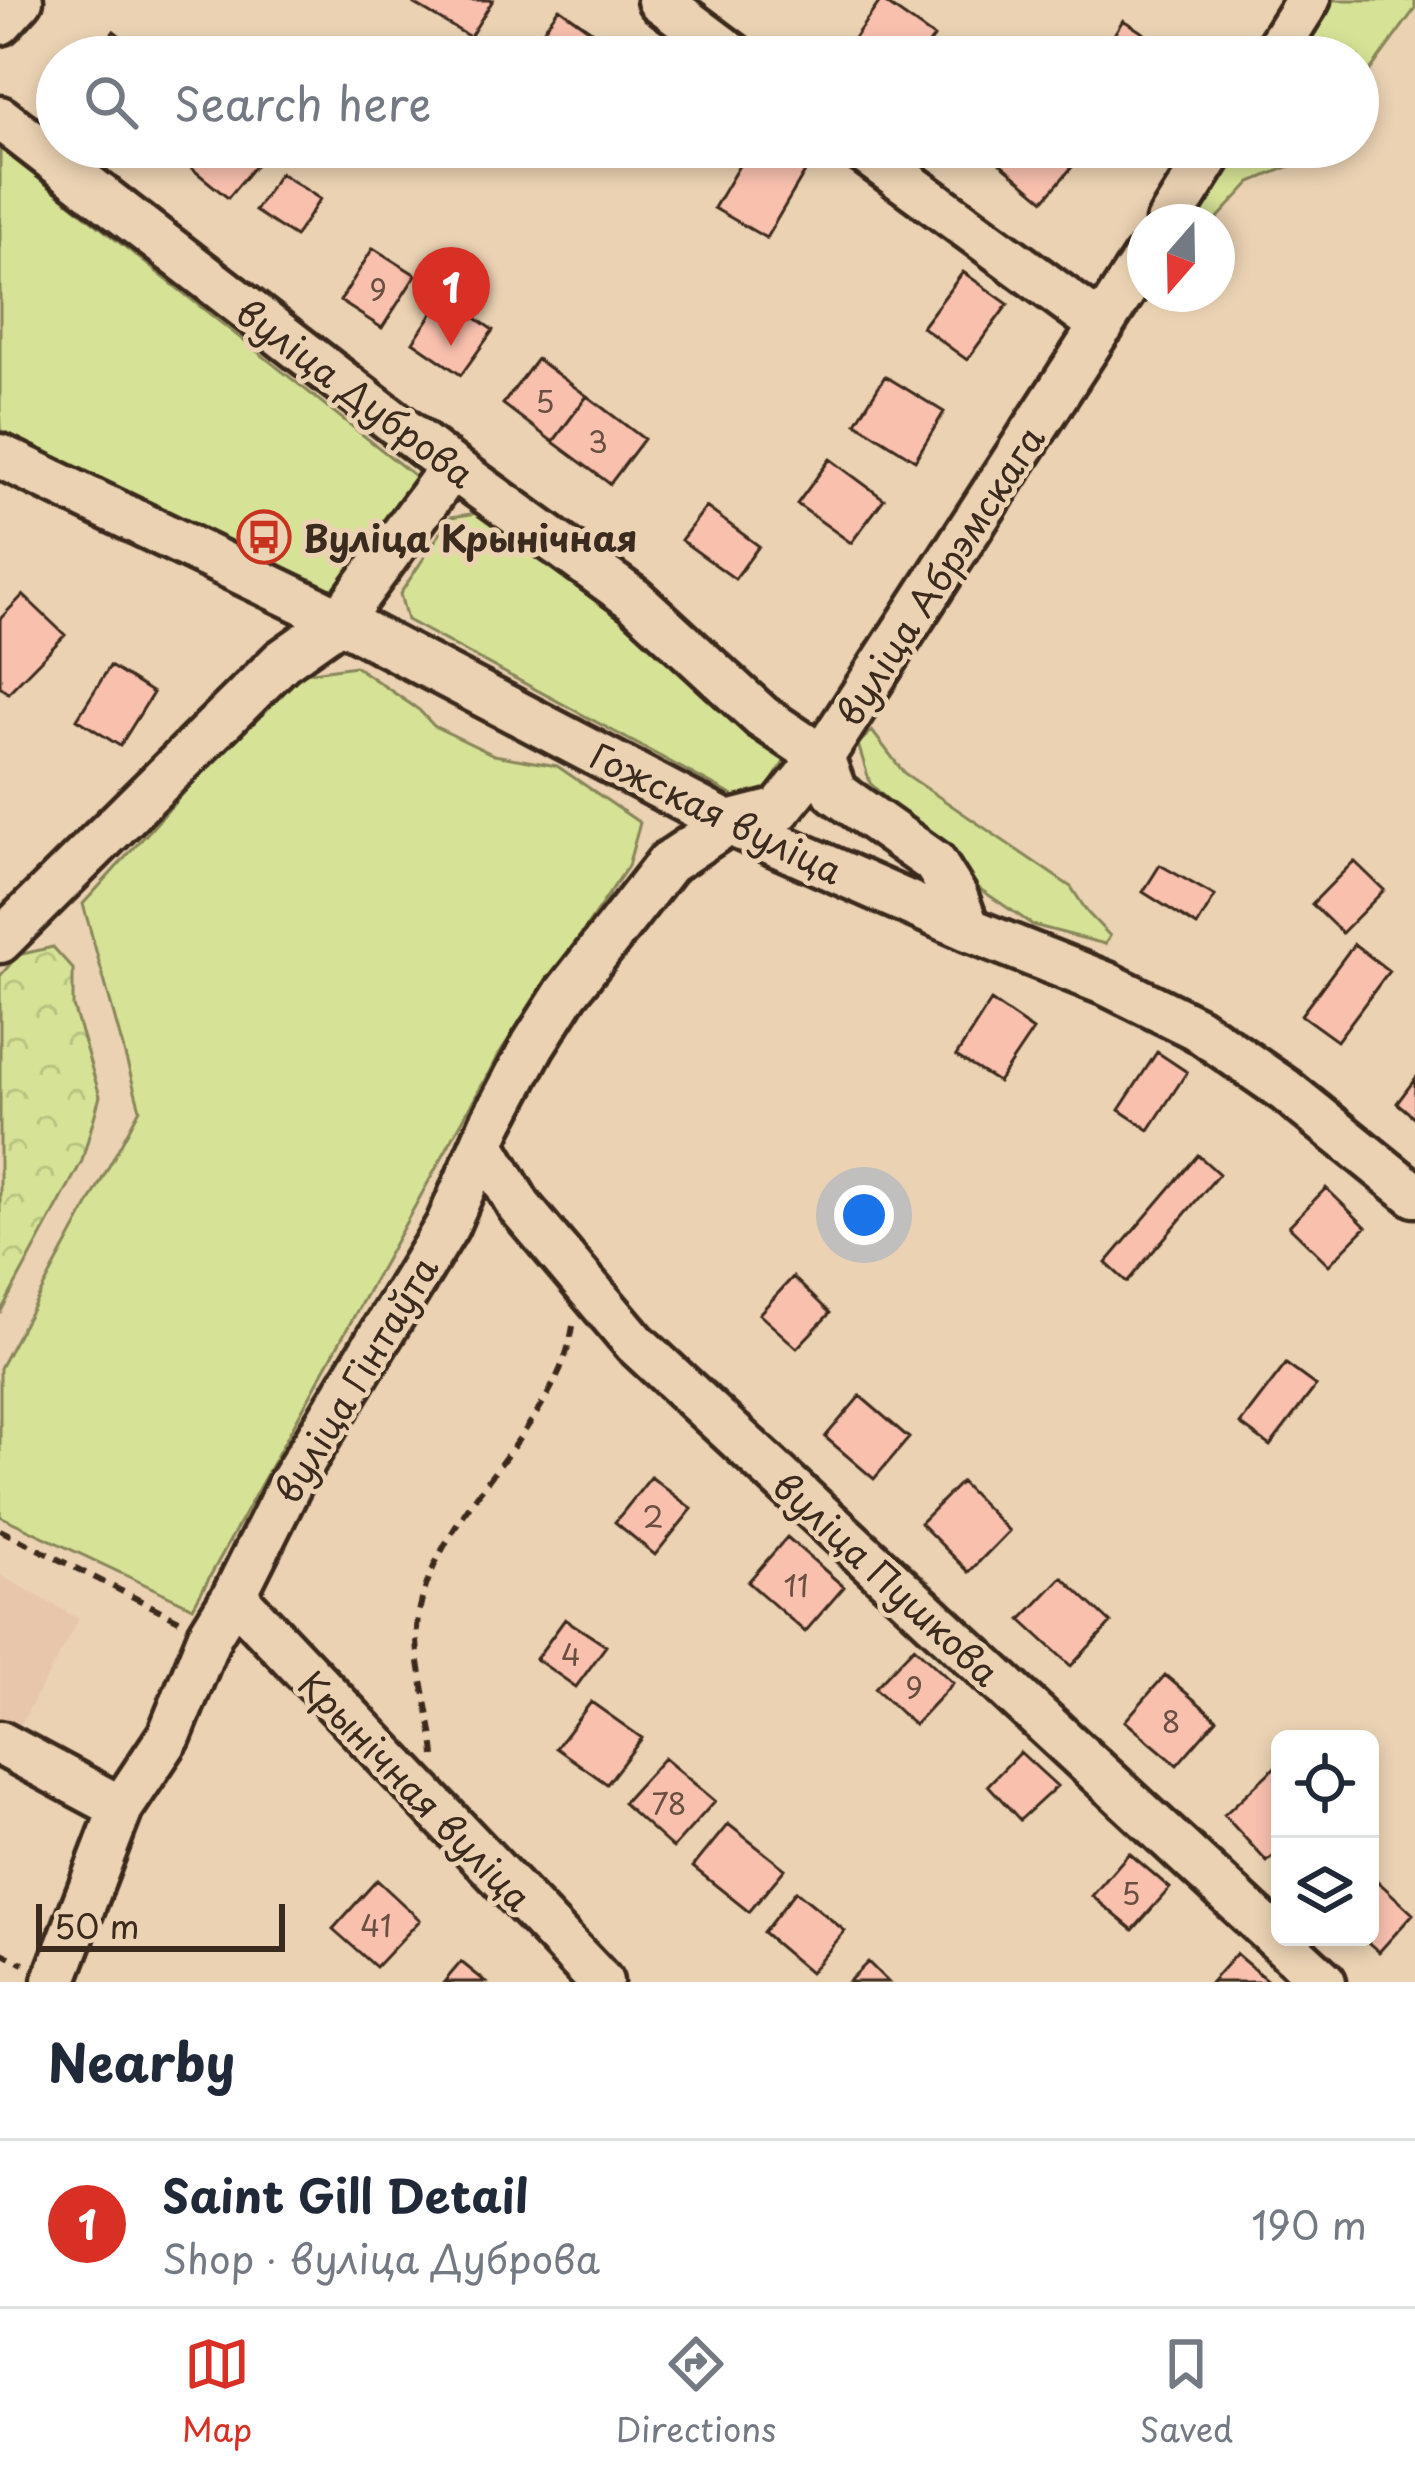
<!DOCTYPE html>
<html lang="en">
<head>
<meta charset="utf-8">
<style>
	body { margin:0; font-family:"Playpen Sans",sans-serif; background:#f2f2f3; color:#1f2937 }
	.controls { position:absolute; right:36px; bottom:36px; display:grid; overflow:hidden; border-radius:18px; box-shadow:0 6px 18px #0003 }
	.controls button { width:108px; height:108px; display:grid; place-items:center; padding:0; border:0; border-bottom:3px solid #e0e1e3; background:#fff; color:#1f2937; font:60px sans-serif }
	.compass { position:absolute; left:1127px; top:204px; width:108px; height:108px; border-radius:50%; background:#fff; box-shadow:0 6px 18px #0003; rotate:200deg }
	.scale { position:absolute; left:36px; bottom:30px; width:249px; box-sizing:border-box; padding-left:12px; border:6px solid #3b2a1e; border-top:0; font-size:33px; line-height:42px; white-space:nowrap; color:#3b2a1e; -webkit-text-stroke:9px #ebd2b3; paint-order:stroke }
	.you { position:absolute; left:864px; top:1215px; width:42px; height:42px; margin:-30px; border:9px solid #fff; border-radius:50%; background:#1a73e8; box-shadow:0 0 0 18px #1a73e833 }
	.badge { display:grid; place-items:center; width:78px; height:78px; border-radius:50%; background:#d93025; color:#fff; font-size:39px; font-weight:700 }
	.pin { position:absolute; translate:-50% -99px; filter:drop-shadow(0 3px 6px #0008) }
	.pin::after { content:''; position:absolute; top:63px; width:42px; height:36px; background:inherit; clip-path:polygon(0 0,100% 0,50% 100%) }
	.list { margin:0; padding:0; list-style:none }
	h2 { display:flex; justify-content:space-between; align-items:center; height:156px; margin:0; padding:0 48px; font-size:51px }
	h2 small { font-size:39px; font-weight:400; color:#747a83 }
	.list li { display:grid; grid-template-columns:78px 1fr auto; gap:36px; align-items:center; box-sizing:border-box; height:168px; padding:0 48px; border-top:3px solid #e0e1e3 }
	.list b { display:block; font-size:45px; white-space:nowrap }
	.list p { margin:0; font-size:39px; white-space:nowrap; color:#747a83 }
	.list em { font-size:39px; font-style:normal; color:#747a83 }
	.icon { flex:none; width:66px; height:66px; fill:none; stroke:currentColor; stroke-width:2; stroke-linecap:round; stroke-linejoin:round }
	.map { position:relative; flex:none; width:1415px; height:1982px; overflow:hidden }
	.search { position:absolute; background:#fff; box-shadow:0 6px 18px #0003; left:36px; right:36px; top:36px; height:132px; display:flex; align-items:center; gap:30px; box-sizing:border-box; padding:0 42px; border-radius:66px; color:#747a83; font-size:45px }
	.sheet { height:324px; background:#fff }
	nav { display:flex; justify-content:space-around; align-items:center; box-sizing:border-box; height:168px; border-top:3px solid #e0e1e3; background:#fff; font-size:33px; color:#747a83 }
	nav a { display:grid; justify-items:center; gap:6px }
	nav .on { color:#d93025 }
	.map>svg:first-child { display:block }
	.built { fill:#e8c6ac }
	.grass { fill:#d6e396; stroke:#88865a; stroke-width:3 }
	.forest { fill:url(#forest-crowns); stroke:#88865a; stroke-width:3 }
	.building { fill:#f9c0ae; stroke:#3b2a1e; stroke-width:3 }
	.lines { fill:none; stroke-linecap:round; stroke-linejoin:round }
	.minor-casing { stroke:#3b2a1e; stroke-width:51 }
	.path { stroke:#3b2a1e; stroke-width:6; stroke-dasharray:12 9; stroke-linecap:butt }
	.minor { stroke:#ebd2b3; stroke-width:42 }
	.labels { text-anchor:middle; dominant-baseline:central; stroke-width:10; stroke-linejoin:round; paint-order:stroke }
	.number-label { font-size:30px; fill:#6a5042 }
	.street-label { font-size:36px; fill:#3b2a1e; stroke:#ebd2b3 }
	.poi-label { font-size:36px; font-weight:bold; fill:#3b2a1e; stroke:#ebd2b3; text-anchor:start }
</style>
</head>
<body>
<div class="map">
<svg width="1415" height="1982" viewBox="0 0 1415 1982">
	<defs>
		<pattern id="forest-crowns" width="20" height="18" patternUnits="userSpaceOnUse" patternTransform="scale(3)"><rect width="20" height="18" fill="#d6e396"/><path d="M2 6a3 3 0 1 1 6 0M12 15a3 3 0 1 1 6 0" fill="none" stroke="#b9c381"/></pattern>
	</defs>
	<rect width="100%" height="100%" fill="#ebd2b3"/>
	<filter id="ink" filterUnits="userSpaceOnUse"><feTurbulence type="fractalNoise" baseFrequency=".00833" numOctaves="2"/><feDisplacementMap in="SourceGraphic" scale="24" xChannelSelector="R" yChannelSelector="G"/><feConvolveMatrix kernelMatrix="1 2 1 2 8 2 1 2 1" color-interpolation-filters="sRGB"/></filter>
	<g filter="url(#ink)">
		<!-- built -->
		<path class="built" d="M 0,1575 L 79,1619 L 0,1762 Z"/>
		<!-- grass -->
		<path class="grass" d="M 1326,0 L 1415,0 L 1415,9 L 1358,87 L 1358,57 L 1291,57 Z
			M 1234,147 L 1314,147 L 1305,160 L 1251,182 L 1214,222 L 1189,222 Z
			M 0,148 L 416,477 L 415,489 L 337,594 L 0,430 Z
			M 485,512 L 603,594 L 787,757 L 766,790 L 741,800 L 407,620 L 400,594 L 451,517 Z
			M 355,666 L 419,710 L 434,726 L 494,755 L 557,766 L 640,823 L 628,866 L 502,1049 L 193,1607 L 0,1516 L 0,1368 L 140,1109 L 83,904 L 291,675 Z
			M 872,731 L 904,773 L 1071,887 L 1088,913 L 1110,936 L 1105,944 L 1033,925 L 977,887 L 870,783 L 858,744 Z"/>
		<!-- forest -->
		<path class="forest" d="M 53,947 L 73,969 L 73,1006 L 100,1096 L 82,1161 L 0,1313 L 0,976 L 18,955 Z"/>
		<!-- building -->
		<path class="building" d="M 416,0 L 493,0 L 470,37 L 414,4 Z
			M 881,0 L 934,37 L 920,57 L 853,57 L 845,51 Z
			M 559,8 L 618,50 L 614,57 L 533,57 L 527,53 Z
			M 1123,20 L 1165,47 L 1159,57 L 1100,57 Z
			M 114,31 L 146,57 L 94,57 Z
			M 198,147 L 252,147 L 263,156 L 228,198 L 185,163 Z
			M 750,147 L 779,147 L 809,165 L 766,238 L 714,208 Z
			M 995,147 L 1077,147 L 1084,153 L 1044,200 L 989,154 Z
			M 280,173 L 320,199 L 295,237 L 255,211 Z
			M 373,248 L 416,275 L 382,328 L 340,301 Z
			M 963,272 L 1008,304 L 967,360 L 922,327 Z
			M 444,296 L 493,330 L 461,375 L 413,342 Z
			M 537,359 L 587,396 L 553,442 L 503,404 Z
			M 885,376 L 944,412 L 915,460 L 856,423 Z
			M 587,396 L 644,439 L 610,484 L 553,442 Z
			M 830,459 L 884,499 L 851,543 L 797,504 Z
			M 706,507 L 759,546 L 735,579 L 681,540 Z
			M 23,595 L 65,635 L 8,693 L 0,686 L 0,619 Z
			M 110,666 L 153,693 L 120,746 L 77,719 Z
			M 1354,861 L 1384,890 L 1342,933 L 1312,904 Z
			M 1160,865 L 1215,896 L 1197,926 L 1143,892 Z
			M 1354,944 L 1389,971 L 1337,1041 L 1301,1015 Z
			M 991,1001 L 1033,1030 L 998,1082 L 956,1056 Z
			M 1157,1052 L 1187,1072 L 1149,1130 L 1119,1110 Z
			M 1415,1079 L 1415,1118 L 1397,1103 Z
			M 1198,1155 L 1219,1174 L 1127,1282 L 1106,1263 Z
			M 1326,1188 L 1366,1227 L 1329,1265 L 1289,1226 Z
			M 793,1277 L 830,1313 L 797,1348 L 759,1314 Z
			M 1286,1364 L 1316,1386 L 1270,1446 L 1240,1424 Z
			M 860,1396 L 909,1438 L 874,1479 L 825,1437 Z
			M 651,1477 L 692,1509 L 655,1555 L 615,1522 Z
			M 961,1482 L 1009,1531 L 969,1572 L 920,1523 Z
			M 787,1537 L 844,1587 L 805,1632 L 748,1582 Z
			M 1062,1577 L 1111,1623 L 1071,1666 L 1021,1620 Z
			M 565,1619 L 606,1646 L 576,1687 L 536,1659 Z
			M 914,1647 L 953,1683 L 914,1725 L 875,1688 Z
			M 1165,1675 L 1217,1719 L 1177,1765 L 1125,1721 Z
			M 591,1702 L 642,1738 L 607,1784 L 556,1748 Z
			M 1020,1752 L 1057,1786 L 1020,1820 L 988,1785 Z
			M 664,1758 L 715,1801 L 673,1848 L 623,1803 Z
			M 1275,1767 L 1280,1772 L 1280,1850 L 1267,1862 L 1224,1815 Z
			M 728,1824 L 785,1869 L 749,1912 L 693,1867 Z
			M 1129,1853 L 1170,1888 L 1133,1930 L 1092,1896 Z
			M 1370,1874 L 1413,1914 L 1379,1952 L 1362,1937 L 1370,1937 Z
			M 377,1880 L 420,1920 L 376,1967 L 333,1929 Z
			M 796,1891 L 845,1931 L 810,1973 L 763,1933 Z
			M 1236,1954 L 1269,1982 L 1211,1982 Z
			M 461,1962 L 486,1982 L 444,1982 Z
			M 868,1962 L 888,1982 L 848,1982 Z"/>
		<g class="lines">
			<!-- minor casing -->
			<g class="minor-casing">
				<path id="minor" d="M 659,0 L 735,57
					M 0,23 L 21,0
					M 1272,57 L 1308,0
					M 0,118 L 452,467 L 635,600 L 762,717 L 822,757 L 779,810 L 728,823 L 668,863 L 566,993 L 533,1045 L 491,1124 L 447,1226 L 290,1484 L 234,1596 L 210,1635 L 169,1736 L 121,1808 L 54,1982
					M 858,147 L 1102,326
					M 1168,222 L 1215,147
					M 0,456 L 340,620 L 728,823 L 968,929 L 1107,984 L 1196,1028 L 1285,1090 L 1415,1195
					M 968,929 L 956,897 L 934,862 L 835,792 L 822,757 L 1145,258
					M 0,941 L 282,661 L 340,620 L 452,467
					M 483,1145 L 519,1206 L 635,1343 L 1324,1982
					M 234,1596 L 601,1982
					M 0,1743 L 121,1808"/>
			</g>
			<!-- path -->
			<path class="path" d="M 0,1530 L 179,1620
				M 435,1756 C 432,1715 412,1657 418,1618 C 436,1507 556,1432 573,1326
				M 0,1952 L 24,1964"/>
			<!-- minor -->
			<use href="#minor" class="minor"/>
		</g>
	</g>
	<!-- icons -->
	<defs>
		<g id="bus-ring" transform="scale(2.7)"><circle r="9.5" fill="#ebd2b3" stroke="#c8321e" stroke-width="1.5"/><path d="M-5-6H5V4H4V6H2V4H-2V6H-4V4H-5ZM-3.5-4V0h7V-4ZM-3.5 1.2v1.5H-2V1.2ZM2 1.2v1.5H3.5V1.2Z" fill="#c8321e"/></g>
	</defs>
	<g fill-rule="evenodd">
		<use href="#bus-ring" x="264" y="537"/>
	</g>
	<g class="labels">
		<!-- number labels -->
		<g class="number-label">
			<text x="378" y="288">9</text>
			<text x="545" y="400">5</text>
			<text x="598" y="440">3</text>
			<text x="653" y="1515">2</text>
			<text x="796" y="1584">11</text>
			<text x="571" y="1653">4</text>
			<text x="914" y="1686">9</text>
			<text x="1171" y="1720">8</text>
			<text x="669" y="1802">78</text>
			<text x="1131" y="1892">5</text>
			<text x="376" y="1924">41</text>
		</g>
		<!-- street labels -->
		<g class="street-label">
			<text transform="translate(356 392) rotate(37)">вуліца Дуброва</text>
			<text transform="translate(939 575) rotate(-57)">вуліца Абрэмскага</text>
			<text transform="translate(717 812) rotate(26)">Гожская вуліца</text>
			<text transform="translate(355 1379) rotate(-59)">вуліца Гінтаўта</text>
			<text transform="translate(887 1578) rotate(43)">вуліца Пушкова</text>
			<text transform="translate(416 1790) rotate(46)">Крынічная вуліца</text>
		</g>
		<!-- poi labels -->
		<g class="poi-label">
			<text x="303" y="537">Вуліца Крынічная</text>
		</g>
	</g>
</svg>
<div class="controls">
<button><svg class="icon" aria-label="locate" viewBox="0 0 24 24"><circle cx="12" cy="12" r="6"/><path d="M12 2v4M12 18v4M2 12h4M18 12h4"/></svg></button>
<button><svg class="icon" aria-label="layers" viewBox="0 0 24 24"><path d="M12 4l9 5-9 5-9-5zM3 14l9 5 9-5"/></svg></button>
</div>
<svg class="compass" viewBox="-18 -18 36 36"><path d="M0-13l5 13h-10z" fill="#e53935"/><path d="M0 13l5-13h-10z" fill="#747a83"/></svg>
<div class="scale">50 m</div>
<div class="you"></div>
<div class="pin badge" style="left:451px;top:346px">1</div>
<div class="search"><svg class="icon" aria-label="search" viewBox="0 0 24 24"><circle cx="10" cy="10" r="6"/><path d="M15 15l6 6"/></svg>Search here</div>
</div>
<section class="sheet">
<h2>Nearby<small></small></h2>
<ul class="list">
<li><span class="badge">1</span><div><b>Saint Gill Detail</b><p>Shop · вуліца Дуброва</p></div><em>190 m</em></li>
</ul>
</section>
<nav>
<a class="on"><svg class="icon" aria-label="map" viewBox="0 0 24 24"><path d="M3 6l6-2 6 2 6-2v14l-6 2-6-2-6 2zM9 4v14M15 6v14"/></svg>Map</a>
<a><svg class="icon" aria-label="directions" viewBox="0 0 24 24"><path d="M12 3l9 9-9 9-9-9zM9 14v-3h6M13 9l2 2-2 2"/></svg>Directions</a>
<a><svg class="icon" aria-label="saved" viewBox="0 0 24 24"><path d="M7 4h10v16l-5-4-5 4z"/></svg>Saved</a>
</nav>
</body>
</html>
